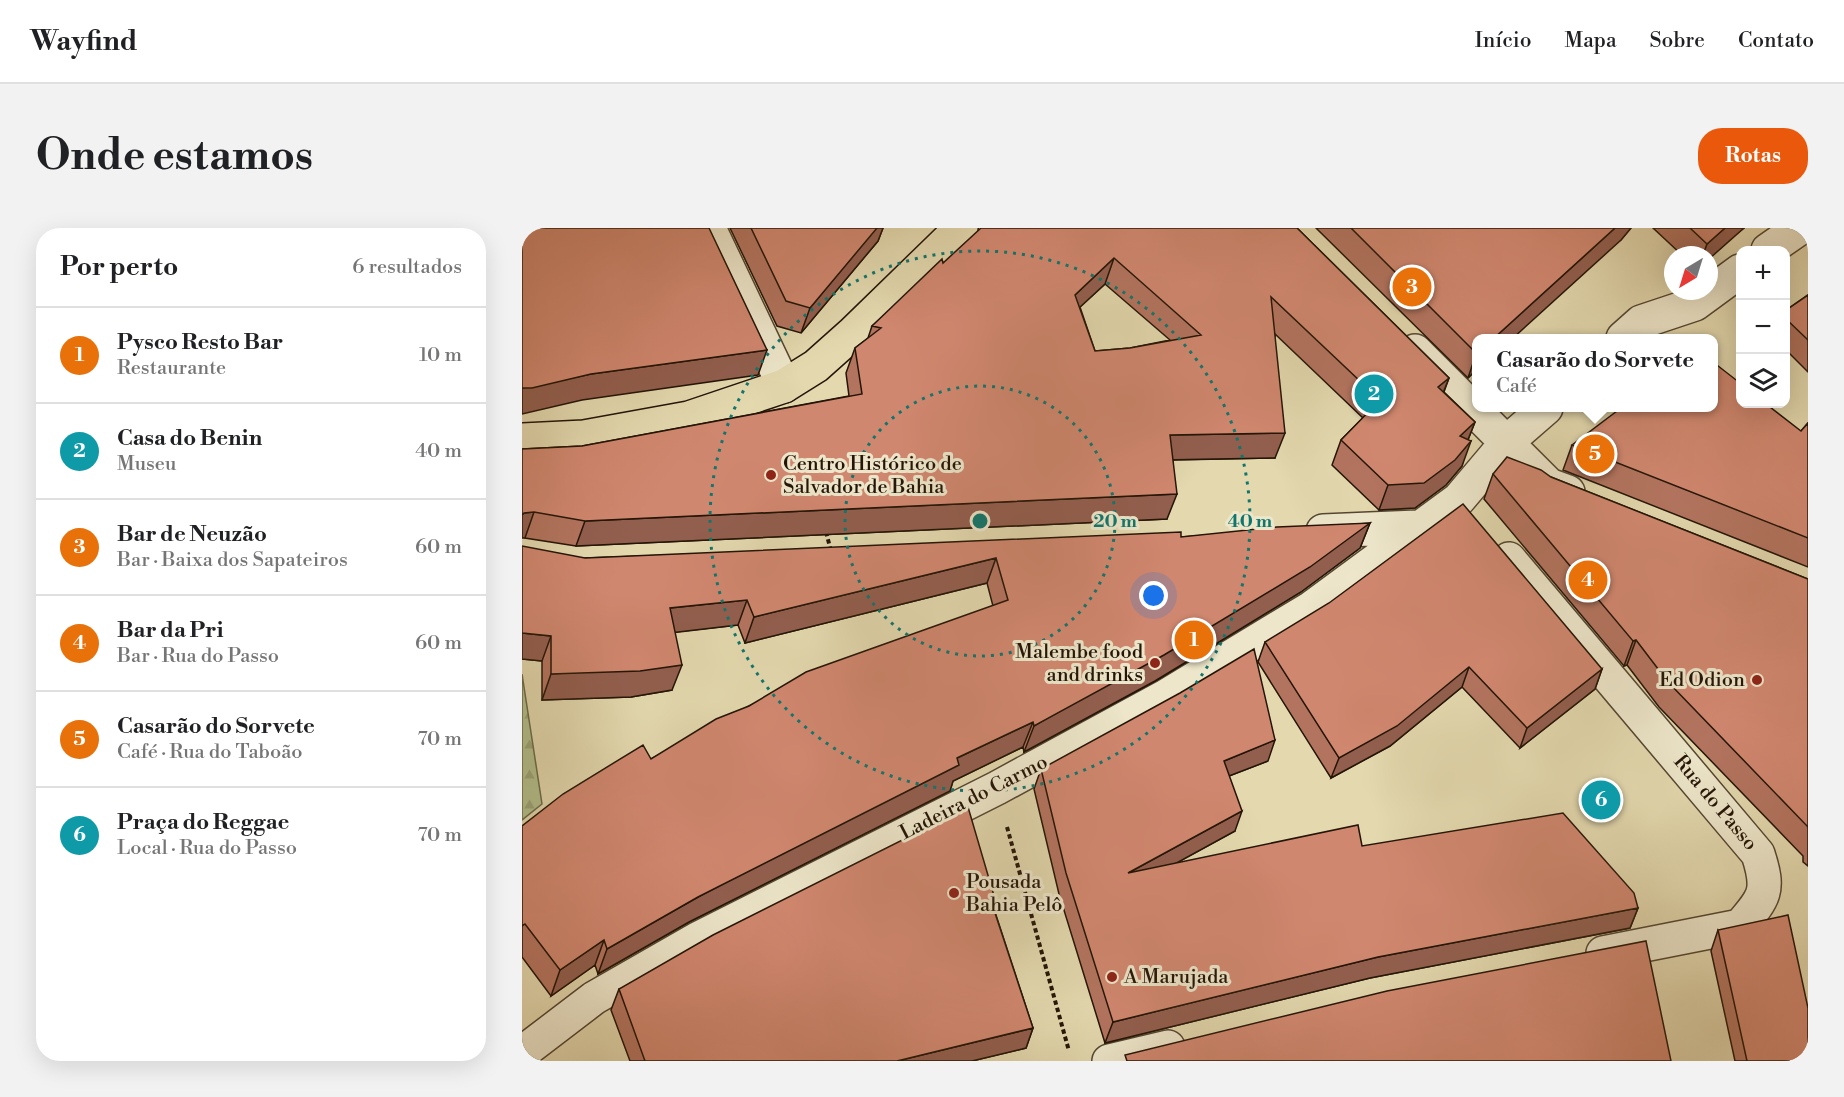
<!DOCTYPE html>
<html lang="pt">
<head>
<meta charset="utf-8">
<style>
	body { margin:0; font-family:"Libre Bodoni",serif; background:#f2f2f2; color:#202124 }
	.controls { position:absolute; right:18px; top:18px; display:grid; overflow:hidden; border-radius:12px; box-shadow:0 6px 24px #0002 }
	.controls button { width:54px; height:54px; display:grid; place-items:center; padding:0; border:0; border-bottom:2px solid #e0e0e0; background:#fff; color:#202124; font:30px sans-serif }
	.compass { position:absolute; left:1142px; top:18px; width:54px; height:54px; border-radius:50%; background:#fff; box-shadow:0 6px 24px #0002; rotate:218deg }
	.you { position:absolute; left:632px; top:368px; width:21px; height:21px; margin:-15px; border:4px solid #fff; border-radius:50%; background:#1a73e8; box-shadow:0 0 0 9px #1a73e833 }
	.badge { display:grid; place-items:center; width:39px; height:39px; border-radius:50%; background:#ea580c; color:#fff; font-size:20px; font-weight:700 }
	.pin { position:absolute; translate:-50% -50%; border:3px solid #fff; box-shadow:0 2px 6px #0006 }
	.popup { position:absolute; left:950px; top:106px; width:246px; height:78px; box-sizing:border-box; display:grid; place-content:center; border-radius:12px; background:#fff; filter:drop-shadow(0 2px 4px #0005); font-size:20px; white-space:nowrap; color:#757577 }
	.popup b { font-size:22px; color:#202124 }
	.popup::after { content:''; position:absolute; left:50%; top:100%; margin-left:-12px; border:12px solid transparent; border-top-color:#fff }
	.list { margin:0; padding:0; list-style:none }
	h2 { display:flex; justify-content:space-between; align-items:center; height:78px; margin:0; padding:0 24px; font-size:26px }
	h2 small { font-size:20px; font-weight:400; color:#757577 }
	.list li { display:grid; grid-template-columns:39px 1fr auto; gap:18px; align-items:center; box-sizing:border-box; height:96px; padding:0 24px; border-top:2px solid #e0e0e0 }
	.list b { display:block; font-size:22px; white-space:nowrap }
	.list p { margin:0; font-size:20px; white-space:nowrap; color:#757577 }
	.list em { font-size:20px; font-style:normal; color:#757577 }
	.icon { flex:none; width:33px; height:33px; fill:none; stroke:currentColor; stroke-width:2; stroke-linecap:round; stroke-linejoin:round }
	.map { position:relative; flex:none; width:1286px; height:833px; overflow:hidden; border-radius:24px }
	header { display:flex; align-items:center; gap:36px; box-sizing:border-box; height:84px; padding:0 30px; background:#fff; border-bottom:2px solid #e0e0e0 }
	header strong { font-size:28px }
	nav { display:flex; gap:33px; margin-inline-start:auto; font-size:21px }
	.intro { display:flex; align-items:center; justify-content:space-between; box-sizing:border-box; height:144px; padding:0 36px }
	h1 { margin:0; font-size:42px }
	.button { padding:15px 27px; border-radius:24px; background:#ea580c; color:#fff; font-size:21px; font-weight:700 }
	main { display:flex; gap:36px; padding:0 36px }
	aside { flex:1; background:#fff; border-radius:24px; box-shadow:0 6px 24px #0002 }
	.map>svg:first-child { display:block }
	.forest { fill:url(#forest-firs); stroke:#6b6a4a; stroke-width:1.5 }
	.lines { fill:none; stroke-linecap:round; stroke-linejoin:round }
	.minor-casing { stroke:#544631; stroke-width:36 }
	.major-casing { stroke:#241507; stroke-width:36 }
	.path { stroke:#241507; stroke-width:4; stroke-dasharray:4.5 3; stroke-linecap:butt }
	.minor { stroke:#ede6ca; stroke-width:33 }
	.major { stroke:#e3d8ae; stroke-width:33 }
	.wall { fill:#b3745f; stroke:#241507; stroke-width:1.5; fill-rule:evenodd }
	.shaded-wall { fill:#925e4e; stroke:#241507; stroke-width:1.5 }
	.building { fill:#d0876f; stroke:#241507; stroke-width:1.5; fill-rule:evenodd }
	.ring { fill:none; stroke:#0f766e; stroke-width:3; stroke-dasharray:3 6 }
	.poi-dot { fill:#8f2418; stroke:#ede6ca; stroke-width:2 }
	.labels { text-anchor:middle; dominant-baseline:central; stroke-width:6; stroke-linejoin:round; paint-order:stroke }
	.poi-label { font-size:20px; fill:#241507; stroke:#ede6ca; text-anchor:start }
	.street-label { font-size:20px; fill:#241507; stroke:#ede6ca }
	.centre { fill:#0f766e; stroke:#ede6ca; stroke-width:3 }
	.ring-label { font-size:18px; text-anchor:middle; font-weight:bold; fill:#0f766e; stroke:#ede6ca; stroke-width:6; stroke-linejoin:round; paint-order:stroke }
</style>
</head>
<body>
<header>
<strong>Wayfind</strong>
<nav><a>Início</a><a>Mapa</a><a>Sobre</a><a>Contato</a></nav>
</header>
<div class="intro"><h1>Onde estamos</h1><a class="button">Rotas</a></div>
<main>
<aside>
<h2>Por perto<small>6 resultados</small></h2>
<ul class="list">
<li><span class="badge" style="background:#e8710a">1</span><div><b>Pysco Resto Bar</b><p>Restaurante</p></div><em>10 m</em></li>
<li><span class="badge" style="background:#0f9aa8">2</span><div><b>Casa do Benin</b><p>Museu</p></div><em>40 m</em></li>
<li><span class="badge" style="background:#e8710a">3</span><div><b>Bar de Neuzão</b><p>Bar · Baixa dos Sapateiros</p></div><em>60 m</em></li>
<li><span class="badge" style="background:#e8710a">4</span><div><b>Bar da Pri</b><p>Bar · Rua do Passo</p></div><em>60 m</em></li>
<li><span class="badge" style="background:#e8710a">5</span><div><b>Casarão do Sorvete</b><p>Café · Rua do Taboão</p></div><em>70 m</em></li>
<li><span class="badge" style="background:#0f9aa8">6</span><div><b>Praça do Reggae</b><p>Local · Rua do Passo</p></div><em>70 m</em></li>
</ul>
</aside>
<div class="map">
<svg width="1286" height="833" viewBox="0 0 1286 833">
	<defs>
		<pattern id="forest-firs" width="22" height="20" patternUnits="userSpaceOnUse" patternTransform="scale(1.5)"><rect width="22" height="20" fill="#b2bf8c"/><path d="M5 1l3.5 6h-7zM16 11l3.5 6h-7z" fill="#99a377"/></pattern>
	</defs>
	<rect width="100%" height="100%" fill="#e3d8ae"/>
	<filter id="stains"><feTurbulence type="fractalNoise" baseFrequency=".00333" numOctaves="4"/><feColorMatrix values="0 0 0 0 .2 0 0 0 0 .09 0 0 0 0 .02 0 0 0 .5 -.17"/></filter>
	<radialGradient id="worn" r=".72"><stop offset=".6" stop-color="#630" stop-opacity="0"/><stop offset="1" stop-color="#630" stop-opacity=".3"/></radialGradient>
	<!-- forest -->
	<path class="forest" d="M 0,446 L 20,576 L 0,592 Z"/>
	<g class="lines">
		<!-- minor casing -->
		<g class="minor-casing">
			<path id="minor" d="M 187,0 L 262,158
				M 1246,22 L 1278,0
				M 1101,110 L 1119,94 L 1173,76 L 1218,43
				M 893,123 L 1027,257 L 1046,264
				M 801,303 L 895,299
				M 987,331 L 1236,626 C 1248,663 1243,669 1218,698 L 1081,725
				M 0,825 L 72,770 L 175,711 L 475,560 L 642,469 L 789,380 L 937,271 L 986,213 L 1024,180
				M 587,833 L 646,819"/>
		</g>
		<!-- major casing -->
		<g class="major-casing">
			<path id="major" d="M 0,212 L 62,209 L 167,190 L 262,158 L 294,138 L 331,105 L 439,0"/>
		</g>
		<!-- path -->
		<path class="path" d="M 304,304 L 309,323
			M 485,599 L 547,823"/>
		<!-- minor -->
		<use href="#minor" class="minor"/>
		<!-- major -->
		<use href="#major" class="major"/>
	</g>
	<!-- wall -->
	<path class="wall" d="M 208,0 L 361,0 L 356,13 L 279,105 L 255,98 Z
		M 775,0 L 927,150 L 922,164 L 953,194 L 946,212 L 940,238 L 924,257 L 893,280 L 857,282 L 810,237 L 819,212 L 841,190 L 753,106 L 753,230 L 651,232 L 645,291 L 54,318 L 3,310 L 0,221 L 60,218 L 327,168 L 324,145 L 333,120 L 346,110 L 350,98 L 421,35 ZM 583,56 L 648,112 L 608,120 L 573,123 L 558,79 Z
		M 794,0 L 1109,0 L 1099,12 L 954,111 L 954,142 L 946,150 Z
		M 1131,0 L 1222,0 L 1187,27 L 1160,27 Z
		M 1286,67 L 1286,144 L 1263,121 L 1263,83 Z
		M 1286,195 L 1286,339 L 1041,242 L 1050,217 L 1279,203 Z
		M 971,246 L 1029,249 L 1286,351 L 1286,638 L 1281,634 L 1281,628 L 1137,479 L 1105,437 L 1102,438 L 962,271 Z
		M 848,295 L 838,320 L 779,364 L 633,453 L 502,524 L 501,519 L 431,553 L 428,563 L 167,694 L 76,746 L 73,737 L 29,768 L 0,729 L 0,598 L 129,531 L 227,478 L 471,378 L 465,355 L 223,415 L 216,397 L 153,404 L 150,462 L 109,469 L 20,472 L 20,433 L 0,431 L 63,330 L 659,309 Z
		M 743,414 L 1080,441 L 1073,461 L 998,520 L 940,459 L 868,518 L 809,550 L 736,434 Z
		M 746,533 L 707,548 L 713,603 L 654,635 L 840,618 L 1116,680 L 1108,700 L 848,750 L 583,815 L 537,666 L 512,561 L 519,541 Z
		M 475,678 L 473,684 L 511,800 L 504,820 L 450,833 L 108,833 L 89,782 L 97,761 Z
		M 1196,702 L 1286,833 L 1213,833 L 1189,723 Z"/>
	<!-- shaded-wall -->
	<path class="shaded-wall" d="M 354,0 L 361,0 L 356,13 L 279,105 L 288,80 Z
		M 1093,0 L 1109,0 L 1099,12 L 990,111 L 971,111 Z
		M 1203,0 L 1222,0 L 1187,31 L 1187,27 L 1181,27 L 1185,16 Z
		M 592,30 L 583,56 L 544,92 L 553,67 Z
		M 245,122 L 236,147 L 60,172 L 0,186 L 0,160 L 69,146 Z
		M 954,126 L 954,142 L 946,150 Z
		M 927,150 L 917,175 L 916,159 Z
		M 953,194 L 943,219 L 938,208 Z
		M 763,205 L 753,230 L 639,232 L 648,207 Z
		M 949,213 L 940,238 L 924,257 L 893,280 L 857,282 L 866,257 Z
		M 655,266 L 645,291 L 54,318 L 63,293 Z
		M 12,284 L 3,310 L 0,310 L 0,287 L 2,285 Z
		M 848,295 L 838,320 L 779,364 L 633,453 L 502,524 L 512,498 Z
		M 474,330 L 465,355 L 223,415 L 232,389 Z
		M 225,372 L 216,397 L 139,406 L 148,380 Z
		M 0,405 L 29,408 L 20,433 L 0,431 Z
		M 1114,412 L 1105,437 L 1102,438 L 1111,413 Z
		M 160,437 L 150,462 L 109,469 L 20,472 L 29,446 Z
		M 947,439 L 940,459 L 868,518 L 809,550 L 817,530 Z
		M 1080,441 L 1073,461 L 998,520 L 1005,500 Z
		M 511,494 L 501,519 L 431,553 L 428,563 L 167,694 L 76,746 L 85,721 L 176,669 L 435,530 Z
		M 753,512 L 746,533 L 694,553 L 702,533 Z
		M 720,583 L 713,603 L 598,666 L 606,645 Z
		M 1116,680 L 1108,700 L 848,750 L 583,815 L 591,794 L 856,729 Z
		M 82,712 L 73,737 L 29,768 L 38,742 Z
		M 511,800 L 504,820 L 450,833 L 375,833 Z"/>
	<!-- building -->
	<path class="building" d="M 0,0 L 187,0 L 245,122 L 69,146 L 10,160 L 0,160 Z
		M 229,0 L 355,0 L 288,80 L 264,73 Z
		M 459,0 L 775,0 L 927,150 L 916,159 L 953,194 L 938,208 L 949,213 L 933,232 L 902,255 L 866,257 L 819,212 L 858,172 L 749,69 L 763,205 L 648,207 L 655,266 L 63,293 L 12,284 L 2,285 L 0,287 L 0,221 L 60,218 L 340,166 L 333,120 L 359,100 L 350,98 L 420,31 L 421,35 ZM 592,30 L 679,107 L 608,120 L 573,123 L 553,67 Z
		M 829,0 L 1093,0 L 971,111 L 954,111 L 954,125 Z
		M 1168,0 L 1203,0 L 1185,16 Z
		M 1286,67 L 1286,112 L 1263,90 L 1263,83 Z
		M 1191,134 L 1218,155 L 1218,176 L 1244,176 L 1279,203 L 1286,195 L 1286,310 L 1050,217 L 1099,180 L 1191,180 Z
		M 985,229 L 1019,242 L 1029,249 L 1286,351 L 1286,599 L 1146,454 L 1114,412 L 1111,413 L 971,246 Z
		M 941,276 L 1080,441 L 1005,500 L 947,439 L 875,498 L 817,530 L 743,414 L 807,375 Z
		M 848,295 L 788,339 L 642,427 L 512,498 L 511,494 L 435,530 L 437,537 L 176,669 L 85,721 L 82,712 L 38,742 L 3,696 L 0,698 L 0,598 L 41,566 L 121,517 L 129,531 L 194,491 L 227,478 L 284,444 L 486,372 L 474,330 L 232,389 L 225,372 L 148,380 L 160,437 L 118,443 L 29,446 L 29,408 L 0,405 L 0,318 L 63,330 L 659,304 L 659,309 L 755,299 Z
		M 732,421 L 753,512 L 702,533 L 720,583 L 606,645 L 836,597 L 840,618 L 1041,585 L 1112,665 L 1116,680 L 856,729 L 591,794 L 544,645 L 519,541 L 658,465 Z
		M 446,579 L 475,678 L 471,679 L 511,800 L 375,833 L 123,833 L 97,761 L 191,707 Z
		M 1266,687 L 1286,780 L 1286,833 L 1225,833 L 1196,702 Z
		M 1124,713 L 1149,833 L 605,833 L 603,827 L 865,763 Z"/>
	<!-- distance rings -->
	<g class="ring">
		<circle cx="458" cy="293" r="135"/>
		<circle cx="458" cy="293" r="270"/>
	</g>
	<!-- markers -->
	<g class="poi-dot">
		<circle cx="249" cy="247" r="6"/>
		<circle cx="633" cy="435" r="6"/>
		<circle cx="1235" cy="452" r="6"/>
		<circle cx="432" cy="665" r="6"/>
		<circle cx="590" cy="749" r="6"/>
	</g>
	<g class="labels">
		<!-- poi labels -->
		<g class="poi-label">
			<text x="261" y="236">Centro Histórico de<tspan x="261" dy="23">Salvador de Bahia</tspan></text>
			<text x="621" y="424" text-anchor="end">Malembe food<tspan x="621" dy="23">and drinks</tspan></text>
			<text x="1223" y="452" text-anchor="end">Ed Odion</text>
			<text x="444" y="654">Pousada<tspan x="444" dy="23">Bahia Pelô</tspan></text>
			<text x="602" y="749">A Marujada</text>
		</g>
		<!-- street labels -->
		<g class="street-label">
			<text transform="translate(452 570) rotate(-27)">Ladeira do Carmo</text>
			<text transform="translate(1193 575) rotate(50)">Rua do Passo</text>
		</g>
	</g>
	<circle cx="458" cy="293" r="9" class="centre"/>
	<g class="ring-label">
		<text x="593" y="299">20 m</text>
		<text x="728" y="299">40 m</text>
	</g>
	<rect width="100%" height="100%" filter="url(#stains)"/>
	<rect width="100%" height="100%" fill="url(#worn)"/>
</svg>
<div class="controls">
<button>+</button>
<button>−</button>
<button><svg class="icon" aria-label="layers" viewBox="0 0 24 24"><path d="M12 4l9 5-9 5-9-5zM3 14l9 5 9-5"/></svg></button>
</div>
<svg class="compass" viewBox="-18 -18 36 36"><path d="M0-13l5 13h-10z" fill="#e53935"/><path d="M0 13l5-13h-10z" fill="#757577"/></svg>
<div class="you"></div>
<div class="pin badge" style="left:672px;top:412px;background:#e8710a">1</div>
<div class="pin badge" style="left:852px;top:166px;background:#0f9aa8">2</div>
<div class="pin badge" style="left:890px;top:59px;background:#e8710a">3</div>
<div class="pin badge" style="left:1066px;top:352px;background:#e8710a">4</div>
<div class="pin badge" style="left:1073px;top:226px;background:#e8710a">5</div>
<div class="popup"><b>Casarão do Sorvete</b>Café</div>
<div class="pin badge" style="left:1079px;top:572px;background:#0f9aa8">6</div>
</div>
</main>
</body>
</html>
